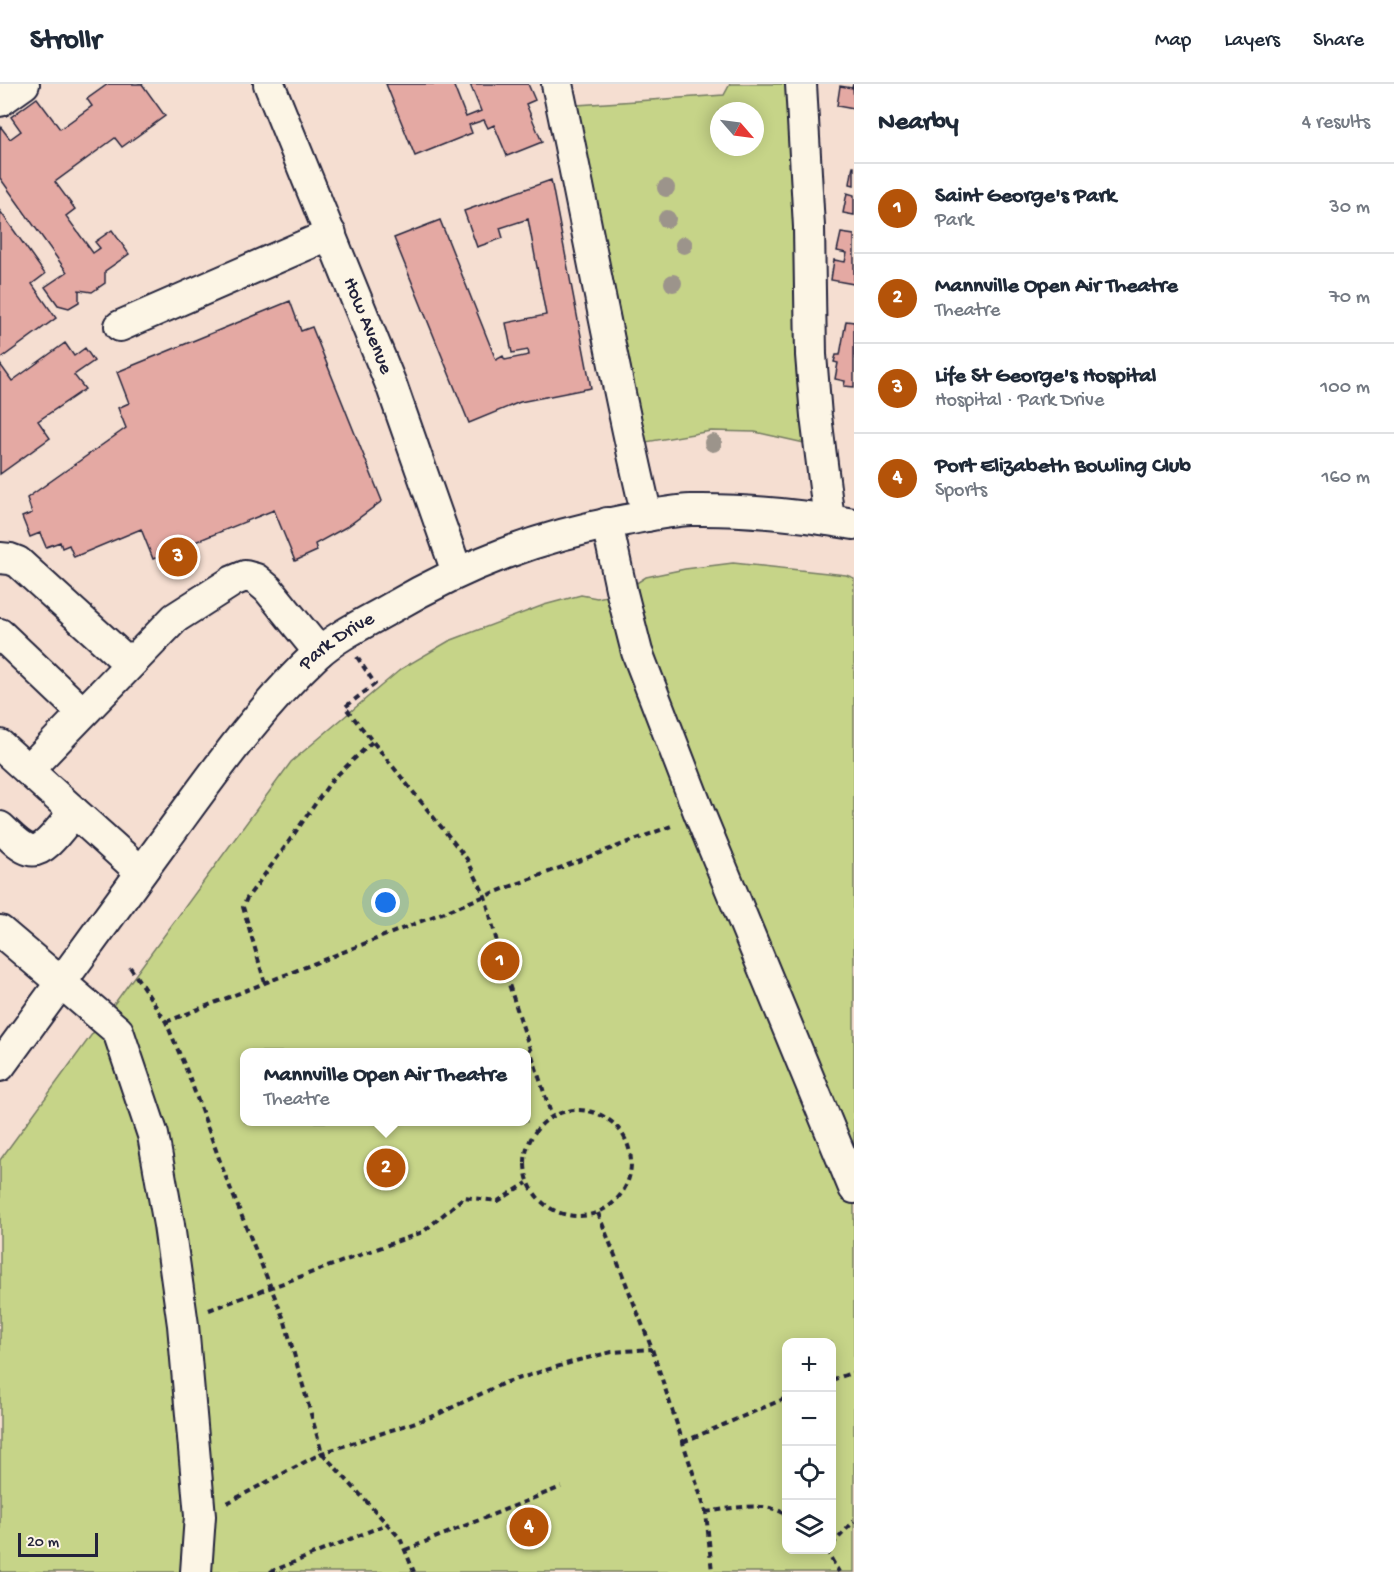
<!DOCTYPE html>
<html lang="en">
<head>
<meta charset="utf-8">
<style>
	body { margin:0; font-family:"Gochi Hand",sans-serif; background:#f6f6f7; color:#1f2937 }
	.controls { position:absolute; right:18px; bottom:18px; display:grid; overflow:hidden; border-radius:12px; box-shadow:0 3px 15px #0003 }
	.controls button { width:54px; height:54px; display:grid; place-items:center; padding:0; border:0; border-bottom:2px solid #e0e1e3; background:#fff; color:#1f2937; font:30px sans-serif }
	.compass { position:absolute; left:710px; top:18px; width:54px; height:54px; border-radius:50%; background:#fff; box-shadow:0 3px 15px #0003; rotate:118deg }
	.scale { position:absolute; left:18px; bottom:15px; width:80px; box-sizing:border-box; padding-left:6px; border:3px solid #22223b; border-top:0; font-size:16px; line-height:21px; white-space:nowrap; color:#22223b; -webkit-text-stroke:4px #fcf5e5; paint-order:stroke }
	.you { position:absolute; left:386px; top:819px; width:21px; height:21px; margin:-15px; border:4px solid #fff; border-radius:50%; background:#1a73e8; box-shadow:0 0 0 9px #1a73e833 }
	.badge { display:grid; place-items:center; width:39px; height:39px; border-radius:50%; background:#b45309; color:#fff; font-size:20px; font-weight:700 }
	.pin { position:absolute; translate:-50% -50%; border:3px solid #fff; box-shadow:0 2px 6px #0006 }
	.popup { position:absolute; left:240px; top:964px; width:291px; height:78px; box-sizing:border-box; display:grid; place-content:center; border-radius:12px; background:#fff; filter:drop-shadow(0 2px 4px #0005); font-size:20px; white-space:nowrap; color:#747a83 }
	.popup b { font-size:22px; color:#1f2937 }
	.popup::after { content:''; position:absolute; left:50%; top:100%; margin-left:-12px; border:12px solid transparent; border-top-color:#fff }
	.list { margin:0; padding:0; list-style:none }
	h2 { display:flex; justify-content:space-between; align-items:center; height:78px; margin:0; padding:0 24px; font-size:26px }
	h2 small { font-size:20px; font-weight:400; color:#747a83 }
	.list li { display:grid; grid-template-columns:39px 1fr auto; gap:18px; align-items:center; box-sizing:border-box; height:90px; padding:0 24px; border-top:2px solid #e0e1e3 }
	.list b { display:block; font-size:22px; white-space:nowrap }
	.list p { margin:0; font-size:20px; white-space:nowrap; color:#747a83 }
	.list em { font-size:20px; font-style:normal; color:#747a83 }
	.icon { flex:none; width:33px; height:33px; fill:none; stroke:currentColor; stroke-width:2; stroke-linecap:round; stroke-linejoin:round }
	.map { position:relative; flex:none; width:854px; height:1488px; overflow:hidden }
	header { display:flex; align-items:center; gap:36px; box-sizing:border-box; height:84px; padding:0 30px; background:#fff; border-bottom:2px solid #e0e1e3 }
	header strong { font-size:28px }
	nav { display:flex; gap:33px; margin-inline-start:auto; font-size:21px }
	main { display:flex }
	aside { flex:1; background:#fff }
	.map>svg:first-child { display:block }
	.green { fill:#c6d488; stroke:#747b62; stroke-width:1.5; fill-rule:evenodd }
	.building { fill:#e4a9a3; stroke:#22223b; stroke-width:1.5 }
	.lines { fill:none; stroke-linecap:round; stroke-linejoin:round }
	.minor-casing { stroke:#22223b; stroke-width:34 }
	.path { stroke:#22223b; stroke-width:4; stroke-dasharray:6 4.5; stroke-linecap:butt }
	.minor { stroke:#fcf5e5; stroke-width:30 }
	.tree { fill:#9c948b }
	.labels { text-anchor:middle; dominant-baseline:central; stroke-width:5; stroke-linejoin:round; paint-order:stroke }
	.street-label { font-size:20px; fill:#22223b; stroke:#fcf5e5 }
</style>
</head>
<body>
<header>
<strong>Strollr</strong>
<nav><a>Map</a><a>Layers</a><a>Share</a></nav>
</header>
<main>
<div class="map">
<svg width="854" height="1488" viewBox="0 0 854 1488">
	<rect width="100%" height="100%" fill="#f5ded1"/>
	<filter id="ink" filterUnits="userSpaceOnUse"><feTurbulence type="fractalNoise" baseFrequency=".0167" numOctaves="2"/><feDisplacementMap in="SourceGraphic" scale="12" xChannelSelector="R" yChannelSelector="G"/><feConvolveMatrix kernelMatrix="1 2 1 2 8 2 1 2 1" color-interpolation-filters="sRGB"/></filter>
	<g filter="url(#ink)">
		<!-- green -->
		<path class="green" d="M 730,0 L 790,0 L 809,360 L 755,348 L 711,347 L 646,358 L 577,21 L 724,11 ZM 719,27 L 755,27 L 755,63 L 719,63 Z
			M 733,479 L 846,491 L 854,494 L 854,1488 L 0,1488 L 0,1076 L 291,678 L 401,585 L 449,557 L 544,521 L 581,511 L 597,514 L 621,509 L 646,493 L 685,485 ZM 245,968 L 527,968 L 527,1038 L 245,1038 ZM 786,1258 L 832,1258 L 832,1466 L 786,1466 Z"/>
		<!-- building -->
		<path class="building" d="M 108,0 L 142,0 L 165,32 L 122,63 L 115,54 L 55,98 L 75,125 L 66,132 L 93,169 L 100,164 L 95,158 L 112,146 L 129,170 L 105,187 L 105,199 L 92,208 L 79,206 L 79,218 L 69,224 L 58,221 L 45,203 L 67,188 L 0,94 L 0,42 L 10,55 L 21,47 L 11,33 L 37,14 L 60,45 L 92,22 L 87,15 Z
			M 386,0 L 453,0 L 466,33 L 481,27 L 470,0 L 528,0 L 535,16 L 526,20 L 542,58 L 507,72 L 494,41 L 488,44 L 484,36 L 469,41 L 472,49 L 415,72 Z
			M 853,0 L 854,25 L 837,22 L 840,2 L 852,4 Z
			M 853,82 L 854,82 L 854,101 L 850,100 Z
			M 551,96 L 591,304 L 520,318 L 469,339 L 394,154 L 440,136 L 496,276 L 503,272 L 505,276 L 529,271 L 528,266 L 512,269 L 506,239 L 546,231 L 528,135 L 500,144 L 503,154 L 477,163 L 464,127 Z
			M 847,109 L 854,111 L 854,131 L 843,129 Z
			M 0,127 L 45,190 L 32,200 L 56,234 L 0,275 Z
			M 841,149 L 854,151 L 854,200 L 831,196 L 834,176 L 845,178 L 847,169 L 837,167 Z
			M 290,217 L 301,247 L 312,243 L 382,417 L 348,442 L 315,460 L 317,467 L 295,477 L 274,426 L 153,475 L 141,445 L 74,473 L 69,461 L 62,464 L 60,458 L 46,463 L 40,449 L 30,453 L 22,433 L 32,429 L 27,414 L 126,344 L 118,324 L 129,319 L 117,288 Z
			M 846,237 L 854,238 L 854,303 L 844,302 L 845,297 L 835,295 L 838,279 L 834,278 L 836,271 L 840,271 Z
			M 65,259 L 74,272 L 85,264 L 94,277 L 74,291 L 85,305 L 38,337 L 50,354 L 0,390 L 0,280 L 12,297 Z"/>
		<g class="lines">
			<!-- minor casing -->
			<g class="minor-casing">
				<g id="minor">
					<path id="s1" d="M 269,0 L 392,303 L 457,488"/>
					<path d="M 557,0 C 588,144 613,289 647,432"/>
					<path d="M 801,0 L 809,143 L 811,271 L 816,332 L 829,436"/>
					<path d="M 0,17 L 24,0"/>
					<path d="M 120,242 L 331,150"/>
					<path d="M 607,439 L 622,509 L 637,568 L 700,731 L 854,1104"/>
					<path d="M 0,474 L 10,475 L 18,478 L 130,580"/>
					<path d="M 0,550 L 82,628"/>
					<path d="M 0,661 L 141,788"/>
					<path d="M 28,686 L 175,534 L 233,497 L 245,492 L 256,495 L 268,505 L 319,568"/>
					<path d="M 0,743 C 9,751 19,763 30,766 C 44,771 65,738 74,728"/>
					<path d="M 0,847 L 118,947 L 153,1051 L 169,1141 L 183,1241 L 200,1432 L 196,1488"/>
					<path id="s2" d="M 0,982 C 55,907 110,832 165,756 C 212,692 258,625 317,570 C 338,551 367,538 391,524 C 466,480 540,452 626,436 C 647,432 669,427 691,426 C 745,425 800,431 854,440"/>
				</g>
			</g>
			<!-- path -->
			<path class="path" d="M 357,573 L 375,600 L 345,623 L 467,775 L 485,812 L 504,885 L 552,1033
				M 130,883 L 166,938 L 189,992 L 225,1091 L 285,1238 L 322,1369 L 400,1454 L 414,1488
				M 265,899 L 243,823 L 247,814 L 280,770 L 332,696 L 373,657
				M 166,938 L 485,812 L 674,741
				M525 1079a53 53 0 1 1 106 0a53 53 0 1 1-106 0Z
				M 598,1129 L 652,1265 L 706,1428 L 712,1488
				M 209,1226 L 423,1148 L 464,1113 L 498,1117 L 527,1099
				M 832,1296 L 854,1288
				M 683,1358 L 786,1314
				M 227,1419 L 322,1369 L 434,1332 L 504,1299 L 579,1276 L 612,1268 L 652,1265
				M 706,1428 C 727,1425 768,1416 786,1431
				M 832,1461 L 854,1437
				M 405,1466 L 561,1403
				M 826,1466 L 839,1488
				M 270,1488 L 387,1440"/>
			<!-- minor -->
			<use href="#minor" class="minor"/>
		</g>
		<!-- trees -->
		<g class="tree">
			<circle cx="666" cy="104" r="9"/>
			<circle cx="667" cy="135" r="9"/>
			<circle cx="684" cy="161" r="9"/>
			<circle cx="673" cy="199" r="9"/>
			<circle cx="713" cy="359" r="9"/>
		</g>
	</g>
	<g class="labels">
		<!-- street labels -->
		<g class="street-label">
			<text stroke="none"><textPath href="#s1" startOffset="261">How Avenue</textPath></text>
			<text stroke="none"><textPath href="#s2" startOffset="544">Park Drive</textPath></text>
		</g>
	</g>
</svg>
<div class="controls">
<button>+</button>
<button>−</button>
<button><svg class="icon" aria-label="locate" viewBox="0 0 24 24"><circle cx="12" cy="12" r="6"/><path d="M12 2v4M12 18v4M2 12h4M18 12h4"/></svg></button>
<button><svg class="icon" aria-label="layers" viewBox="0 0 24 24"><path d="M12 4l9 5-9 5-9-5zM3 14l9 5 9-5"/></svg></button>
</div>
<svg class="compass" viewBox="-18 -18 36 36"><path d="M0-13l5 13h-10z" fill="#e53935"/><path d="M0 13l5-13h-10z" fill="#747a83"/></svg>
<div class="scale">20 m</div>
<div class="you"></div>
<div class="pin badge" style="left:500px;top:877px">1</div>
<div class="pin badge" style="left:386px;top:1084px">2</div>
<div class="popup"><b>Mannville Open Air Theatre</b>Theatre</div>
<div class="pin badge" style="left:178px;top:473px">3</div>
<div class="pin badge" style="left:529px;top:1443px">4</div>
</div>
<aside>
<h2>Nearby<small>4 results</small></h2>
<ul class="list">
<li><span class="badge">1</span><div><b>Saint George's Park</b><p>Park</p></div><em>30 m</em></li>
<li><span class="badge">2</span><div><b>Mannville Open Air Theatre</b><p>Theatre</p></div><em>70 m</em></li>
<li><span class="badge">3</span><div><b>Life St George's Hospital</b><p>Hospital · Park Drive</p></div><em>100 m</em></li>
<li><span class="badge">4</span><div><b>Port Elizabeth Bowling Club</b><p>Sports</p></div><em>160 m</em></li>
</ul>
</aside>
</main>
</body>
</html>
